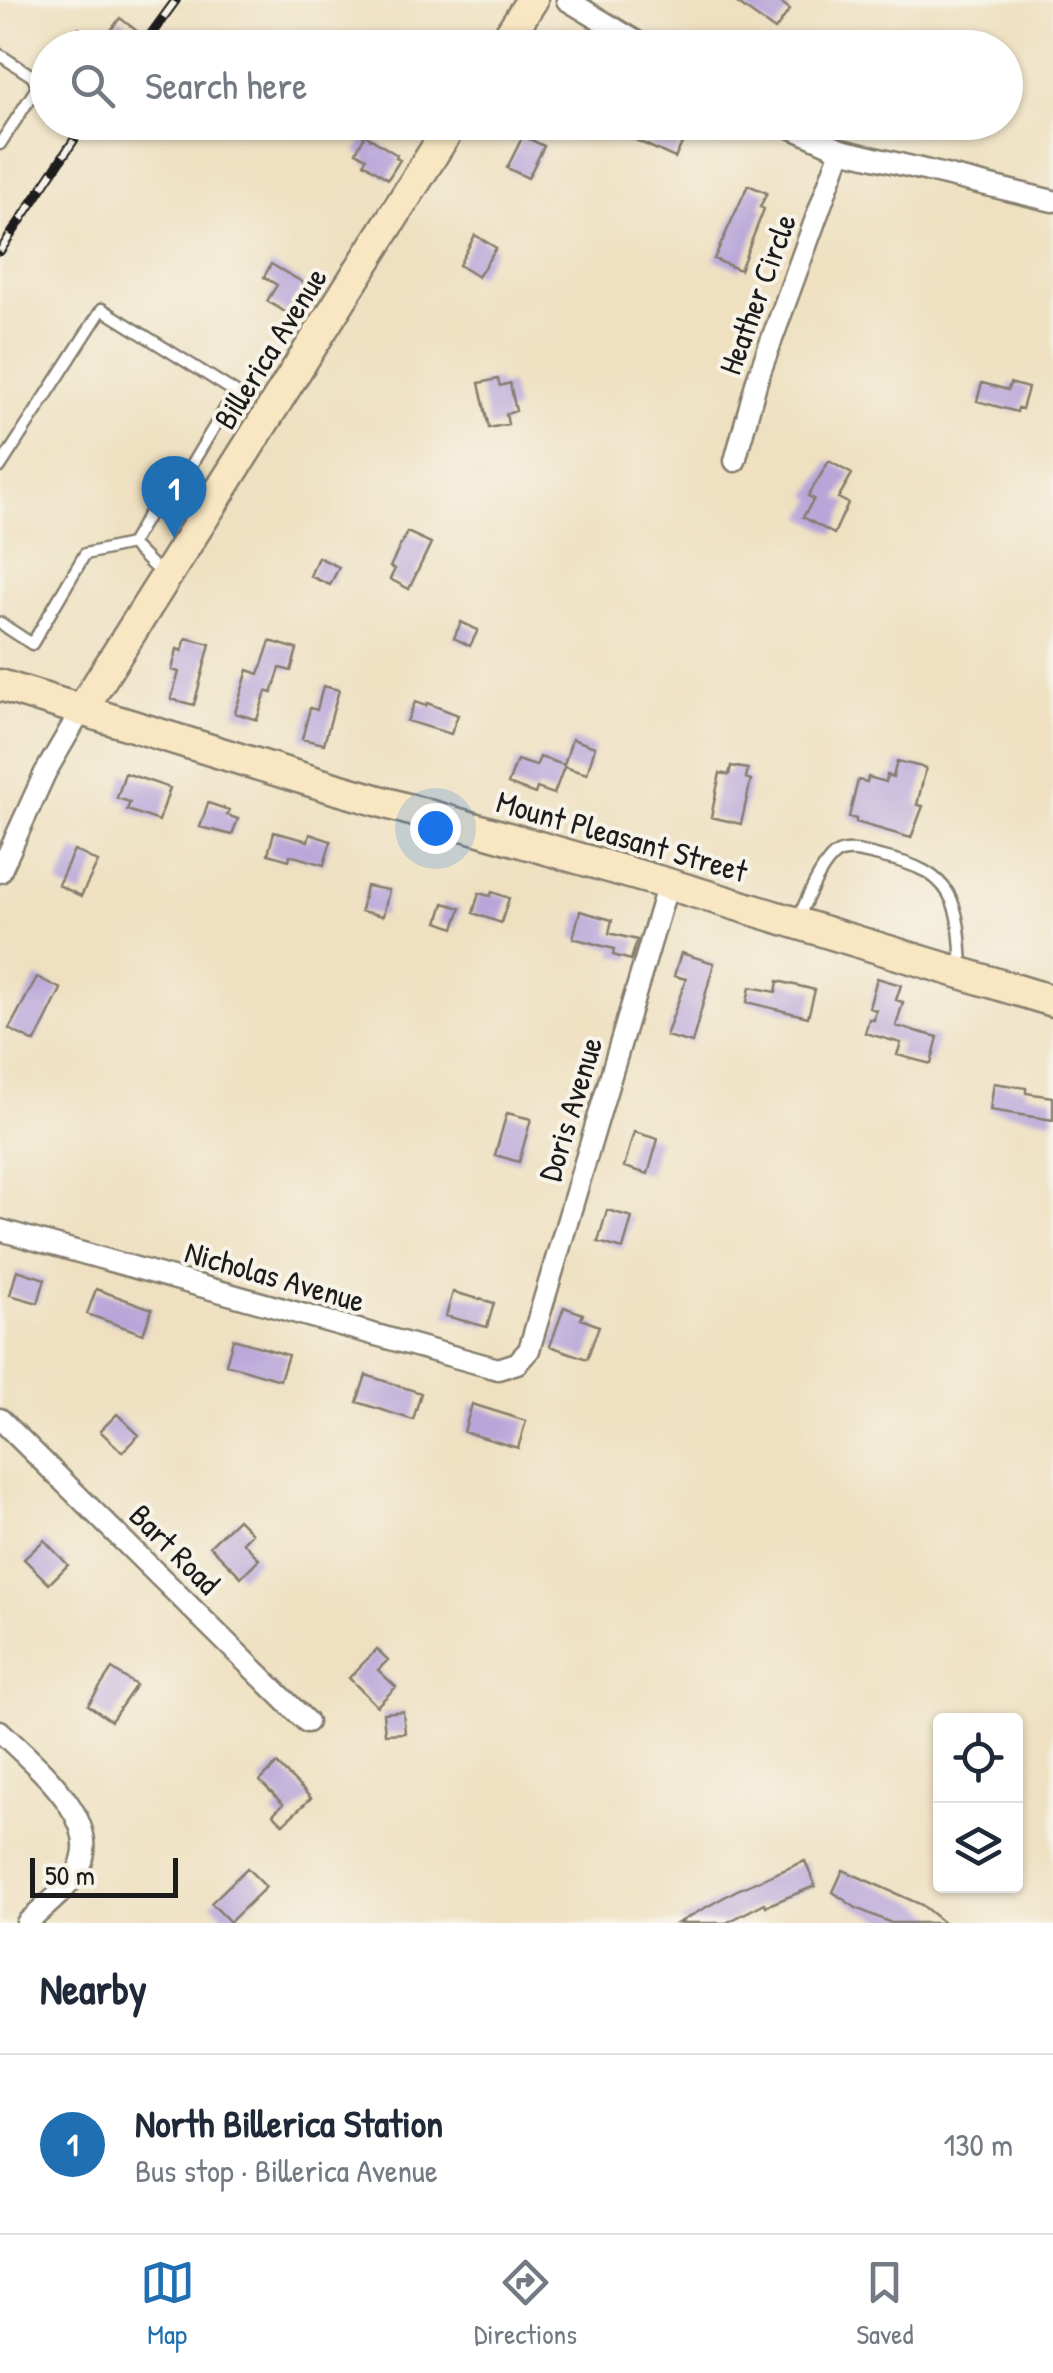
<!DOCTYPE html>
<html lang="en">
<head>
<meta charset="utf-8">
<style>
	body { margin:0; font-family:"Patrick Hand",sans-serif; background:#f6f6f7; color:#1f2937 }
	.controls { position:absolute; right:30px; bottom:30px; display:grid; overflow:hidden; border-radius:10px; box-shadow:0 2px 8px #0004 }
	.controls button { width:90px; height:90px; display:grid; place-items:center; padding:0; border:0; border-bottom:2px solid #e0e1e3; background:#fff; color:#1f2937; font:50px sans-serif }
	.scale { position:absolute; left:30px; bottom:25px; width:148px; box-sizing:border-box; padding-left:10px; border:5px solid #1c1c1c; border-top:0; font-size:28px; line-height:35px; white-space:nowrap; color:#1c1c1c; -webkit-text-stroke:8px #f7f3e8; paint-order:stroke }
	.you { position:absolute; left:435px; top:828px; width:35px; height:35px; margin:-25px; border:8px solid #fff; border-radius:50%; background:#1a73e8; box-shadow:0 0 0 15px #1a73e833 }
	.badge { display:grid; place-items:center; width:65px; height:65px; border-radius:50%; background:#1f6fb2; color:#fff; font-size:32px; font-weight:700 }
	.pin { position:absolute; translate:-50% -82px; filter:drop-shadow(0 2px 5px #0008) }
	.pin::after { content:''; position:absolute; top:52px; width:35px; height:30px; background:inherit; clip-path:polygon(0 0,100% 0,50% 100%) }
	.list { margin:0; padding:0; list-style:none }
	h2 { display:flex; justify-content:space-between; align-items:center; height:130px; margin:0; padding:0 40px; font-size:42px }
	h2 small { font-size:32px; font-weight:400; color:#747a83 }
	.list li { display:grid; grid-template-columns:65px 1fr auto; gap:30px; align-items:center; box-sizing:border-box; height:180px; padding:0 40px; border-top:2px solid #e0e1e3 }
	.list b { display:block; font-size:38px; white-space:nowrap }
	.list p { margin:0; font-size:32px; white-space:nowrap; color:#747a83 }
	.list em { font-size:32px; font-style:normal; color:#747a83 }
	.icon { flex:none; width:55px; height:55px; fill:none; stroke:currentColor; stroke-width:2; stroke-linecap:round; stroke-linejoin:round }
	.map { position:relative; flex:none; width:1053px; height:1923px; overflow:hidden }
	.search { position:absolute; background:#fff; box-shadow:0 2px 8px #0004; left:30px; right:30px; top:30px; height:110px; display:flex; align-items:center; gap:25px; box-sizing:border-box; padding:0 35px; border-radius:55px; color:#747a83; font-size:38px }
	.sheet { height:310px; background:#fff }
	nav { display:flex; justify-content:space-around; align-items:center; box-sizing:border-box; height:140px; border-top:2px solid #e0e1e3; background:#fff; font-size:28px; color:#747a83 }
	nav a { display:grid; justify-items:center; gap:5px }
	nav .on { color:#1f6fb2 }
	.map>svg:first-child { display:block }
	.building { fill:#b8a6d9 }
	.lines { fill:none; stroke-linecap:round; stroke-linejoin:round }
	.service-casing { stroke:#857e6e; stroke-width:15 }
	.minor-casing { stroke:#857e6e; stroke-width:25 }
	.secondary-casing { stroke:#857e6e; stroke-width:35 }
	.service { stroke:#fff; stroke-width:10 }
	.minor { stroke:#fff; stroke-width:20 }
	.secondary { stroke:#f9e7c3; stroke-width:30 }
	.rail-casing { stroke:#1c1c1c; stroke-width:10 }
	.rail { stroke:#f7f3e8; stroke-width:6; stroke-dasharray:19; stroke-linecap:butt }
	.labels { text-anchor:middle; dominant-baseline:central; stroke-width:8; stroke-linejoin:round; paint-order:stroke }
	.street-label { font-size:32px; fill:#1c1c1c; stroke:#f7f3e8 }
</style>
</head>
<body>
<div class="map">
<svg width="1053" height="1923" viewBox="0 0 1053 1923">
	<rect width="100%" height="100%" fill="#f7f3e8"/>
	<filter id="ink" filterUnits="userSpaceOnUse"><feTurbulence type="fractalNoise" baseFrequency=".01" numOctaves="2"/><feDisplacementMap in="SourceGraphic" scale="20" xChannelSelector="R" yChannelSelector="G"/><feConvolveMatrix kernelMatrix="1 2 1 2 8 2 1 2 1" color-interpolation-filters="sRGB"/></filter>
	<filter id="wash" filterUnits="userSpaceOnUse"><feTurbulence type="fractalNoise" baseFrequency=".0048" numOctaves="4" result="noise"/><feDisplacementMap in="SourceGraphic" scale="40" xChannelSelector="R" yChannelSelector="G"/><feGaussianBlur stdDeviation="2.25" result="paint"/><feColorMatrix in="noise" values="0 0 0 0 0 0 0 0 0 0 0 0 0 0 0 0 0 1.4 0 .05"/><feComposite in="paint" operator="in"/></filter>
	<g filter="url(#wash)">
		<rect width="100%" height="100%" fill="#eee0c0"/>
		<g id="blocks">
			<!-- building -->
			<path class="building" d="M 733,0 L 777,0 L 790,9 L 775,30 Z
				M 120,18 L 159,48 L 65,48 L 79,28 L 101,43 Z
				M 633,122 L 653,122 L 685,137 L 675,158 L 627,136 Z
				M 365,135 L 397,155 L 396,158 L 400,160 L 388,179 L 364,163 L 366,158 L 356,152 Z
				M 523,136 L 544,146 L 528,178 L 507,168 Z
				M 748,185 L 767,193 L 760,207 L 764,209 L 740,270 L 714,259 Z
				M 475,235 L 496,248 L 478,277 L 459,265 Z
				M 271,264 L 304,283 L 287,313 L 267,301 L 277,285 L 264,277 Z
				M 498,379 L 500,386 L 510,383 L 516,411 L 506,414 L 508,424 L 489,428 L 479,383 Z
				M 982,383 L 1008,390 L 1010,383 L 1028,388 L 1022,409 L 1018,408 L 1017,412 L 977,401 Z
				M 829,461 L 852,474 L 838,498 L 848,503 L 834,534 L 803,517 L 814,499 L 808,496 Z
				M 407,532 L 431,543 L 409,589 L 390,579 L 395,569 L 390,567 Z
				M 318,557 L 339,567 L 330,585 L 310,576 Z
				M 461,622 L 478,630 L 470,646 L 454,638 Z
				M 186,638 L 210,644 L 194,705 L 171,699 L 179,672 L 172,670 L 177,649 L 182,651 Z
				M 270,641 L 297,649 L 291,671 L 280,668 L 272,693 L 266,691 L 257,720 L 235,713 L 248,670 L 259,674 Z
				M 323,686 L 339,690 L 324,744 L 302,739 L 310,708 L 317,710 Z
				M 415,702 L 426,706 L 427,703 L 458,715 L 451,734 L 407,721 Z
				M 572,739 L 595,747 L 587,774 L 564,767 L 554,794 L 537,788 L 535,794 L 508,784 L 517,760 L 536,766 L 540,757 L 564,765 Z
				M 897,761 L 926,768 L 917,805 L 923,806 L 911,838 L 856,822 L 856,819 L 849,817 L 858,780 L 867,782 L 868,777 L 886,782 L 887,775 L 893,777 Z
				M 731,766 L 748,769 L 746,778 L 751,780 L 741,824 L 711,817 L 720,773 L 729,775 Z
				M 125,773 L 170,788 L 159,821 L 127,810 L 130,802 L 117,798 Z
				M 208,803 L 229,810 L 227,815 L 238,819 L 232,835 L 200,827 Z
				M 274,832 L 308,841 L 310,834 L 331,841 L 324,865 L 290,855 L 289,860 L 268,854 Z
				M 74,850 L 98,862 L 81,896 L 58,885 Z
				M 366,886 L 389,890 L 383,916 L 361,911 Z
				M 492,892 L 509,898 L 501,923 L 473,913 L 479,893 L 490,896 Z
				M 444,903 L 461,908 L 454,928 L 438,922 Z
				M 580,911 L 612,920 L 609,933 L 637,940 L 631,960 L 613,955 L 614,949 L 573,938 Z
				M 681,953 L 714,963 L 692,1043 L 666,1036 L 686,979 L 674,976 Z
				M 37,977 L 61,989 L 35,1042 L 9,1029 Z
				M 877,978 L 901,985 L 896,1000 L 903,1002 L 896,1026 L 938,1037 L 931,1064 L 897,1055 L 901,1043 L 865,1033 L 869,1019 L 874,1020 L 876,1010 L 869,1008 Z
				M 778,981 L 815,990 L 808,1017 L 747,1002 L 750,987 L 776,992 Z
				M 994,1083 L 1026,1088 L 1026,1093 L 1053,1097 L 1053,1120 L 990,1110 Z
				M 507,1113 L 531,1119 L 519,1162 L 495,1155 Z
				M 634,1132 L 658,1139 L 648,1174 L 624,1167 Z
				M 607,1210 L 632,1217 L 623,1249 L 598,1242 Z
				M 17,1270 L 45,1279 L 38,1303 L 10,1295 Z
				M 96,1289 L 152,1309 L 143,1334 L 87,1314 Z
				M 453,1292 L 494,1303 L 487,1327 L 446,1316 Z
				M 564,1307 L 583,1314 L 581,1319 L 599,1326 L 587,1359 L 550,1346 Z
				M 233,1339 L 288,1355 L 280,1380 L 226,1364 Z
				M 366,1375 L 421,1393 L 413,1420 L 357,1402 Z
				M 472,1404 L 526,1421 L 518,1448 L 464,1432 Z
				M 117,1414 L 139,1435 L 122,1452 L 100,1431 Z
				M 238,1519 L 252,1533 L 243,1542 L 259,1559 L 241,1577 L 210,1546 Z
				M 44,1540 L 68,1565 L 49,1584 L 24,1559 Z
				M 377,1649 L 388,1660 L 378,1670 L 396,1687 L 377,1706 L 349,1678 Z
				M 112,1669 L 136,1685 L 111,1721 L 88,1705 Z
				M 403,1711 L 405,1733 L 385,1734 L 383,1713 Z
				M 277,1764 L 311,1798 L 283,1824 L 273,1814 L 283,1804 L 260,1781 Z
				M 805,1861 L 815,1886 L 766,1906 L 765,1903 L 726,1923 L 678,1923 L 737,1890 Z
				M 247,1868 L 266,1887 L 230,1922 L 211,1903 Z
				M 843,1870 L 922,1905 L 944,1923 L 891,1923 L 856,1908 L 833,1892 Z"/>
		</g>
	</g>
	<g filter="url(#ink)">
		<use href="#blocks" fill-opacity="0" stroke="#857e6e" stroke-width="2.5"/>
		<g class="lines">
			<!-- service casing -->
			<g class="service-casing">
				<path id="service" d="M 0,55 L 32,76 L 38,86 L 0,144
					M 0,467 L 102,309 L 235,392 L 175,492 L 148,515 L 131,544 L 85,554 L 32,644 L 0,623
					M 175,492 L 203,509
					M 131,544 L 162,575
					M 798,918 C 806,902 822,861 838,853 C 851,847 869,854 883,857 C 954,872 959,901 962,968"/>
			</g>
			<!-- minor casing -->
			<g class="minor-casing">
				<path id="minor" d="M 567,0 L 647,48
					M 779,122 L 841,150 L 1053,201
					M 735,461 L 757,380 L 841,150
					M 0,872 L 45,773 L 81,711
					M 0,1230 L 498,1369 L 517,1363 L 529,1350 L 668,884
					M 0,1419 L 307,1722
					M 0,1731 C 32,1763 108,1822 77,1872 C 66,1891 43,1908 27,1923"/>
			</g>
			<!-- secondary casing -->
			<g class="secondary-casing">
				<path id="secondary" d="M 501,48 L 532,0
					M 0,685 L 334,788 L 668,884 L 1053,1001
					M 81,711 L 453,122"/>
			</g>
			<!-- service -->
			<use href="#service" class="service"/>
			<!-- minor -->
			<use href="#minor" class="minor"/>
			<!-- secondary -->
			<use href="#secondary" class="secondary"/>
			<!-- rail casing -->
			<g class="rail-casing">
				<path id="rail" d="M 141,48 L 176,0
					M 0,251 L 86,122"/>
			</g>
			<!-- rail -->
			<use href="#rail" class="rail"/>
		</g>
	</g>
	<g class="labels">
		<!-- street labels -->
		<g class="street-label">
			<text transform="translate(757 294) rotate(-70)">Heather Circle</text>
			<text transform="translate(270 348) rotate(-58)">Billerica Avenue</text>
			<text transform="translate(622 836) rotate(16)">Mount Pleasant Street</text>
			<text transform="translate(570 1109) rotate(-73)">Doris Avenue</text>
			<text transform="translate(275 1276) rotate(16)">Nicholas Avenue</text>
			<text transform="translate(175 1549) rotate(45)">Bart Road</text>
		</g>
	</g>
</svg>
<div class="controls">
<button><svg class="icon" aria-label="locate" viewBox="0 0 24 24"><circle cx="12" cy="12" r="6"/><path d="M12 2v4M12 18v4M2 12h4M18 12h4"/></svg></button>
<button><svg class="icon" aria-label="layers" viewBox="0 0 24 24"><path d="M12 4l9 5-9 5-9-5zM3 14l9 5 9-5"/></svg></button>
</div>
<div class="scale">50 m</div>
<div class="you"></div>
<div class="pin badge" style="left:174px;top:538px">1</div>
<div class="search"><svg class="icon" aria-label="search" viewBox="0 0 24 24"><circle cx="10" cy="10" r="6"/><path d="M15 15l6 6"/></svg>Search here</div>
</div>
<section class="sheet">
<h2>Nearby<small></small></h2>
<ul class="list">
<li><span class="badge">1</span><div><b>North Billerica Station</b><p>Bus stop · Billerica Avenue</p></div><em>130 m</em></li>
</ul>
</section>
<nav>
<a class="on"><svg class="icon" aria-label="map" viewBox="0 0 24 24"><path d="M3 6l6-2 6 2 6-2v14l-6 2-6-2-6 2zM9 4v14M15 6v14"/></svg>Map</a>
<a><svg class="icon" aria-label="directions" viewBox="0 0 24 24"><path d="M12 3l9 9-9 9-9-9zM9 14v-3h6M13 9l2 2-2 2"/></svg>Directions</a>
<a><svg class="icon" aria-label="saved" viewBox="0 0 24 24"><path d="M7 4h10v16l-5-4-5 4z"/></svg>Saved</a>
</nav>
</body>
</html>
